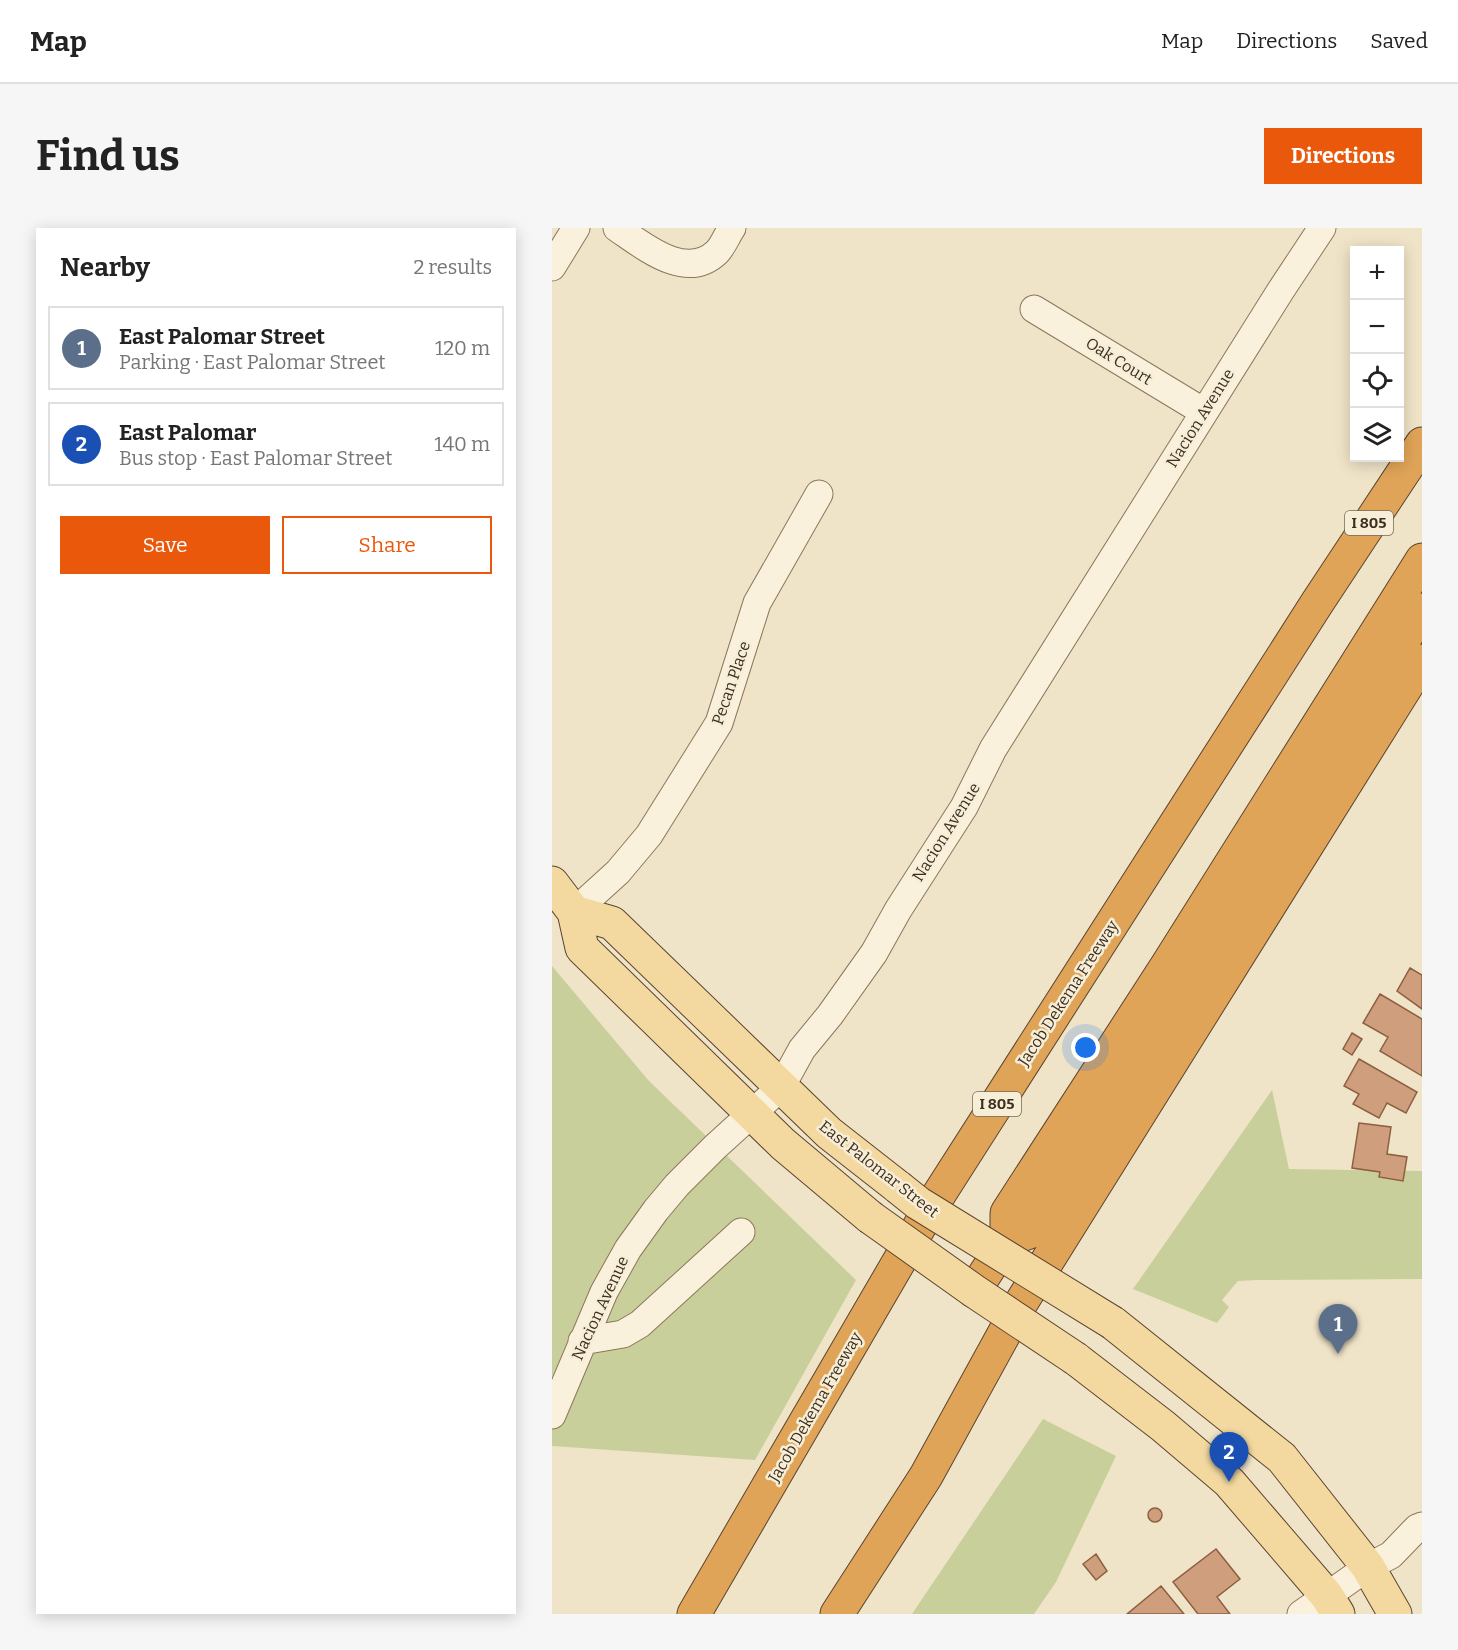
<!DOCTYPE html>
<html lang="en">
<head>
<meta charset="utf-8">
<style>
	body { margin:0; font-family:Bitter,serif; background:#f6f6f6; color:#222 }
	.controls { position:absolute; right:18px; top:18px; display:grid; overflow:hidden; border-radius:0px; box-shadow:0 3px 15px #0003 }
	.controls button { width:54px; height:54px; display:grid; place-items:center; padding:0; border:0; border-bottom:2px solid #e0e0e0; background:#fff; color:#222; font:30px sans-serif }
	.you { position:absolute; left:534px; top:820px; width:21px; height:21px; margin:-15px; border:4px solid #fff; border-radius:50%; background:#1a73e8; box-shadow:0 0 0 9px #1a73e833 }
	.badge { display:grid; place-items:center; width:39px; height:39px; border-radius:50%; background:#ea580c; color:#fff; font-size:20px; font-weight:700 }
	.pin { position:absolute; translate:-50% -50px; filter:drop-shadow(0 2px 3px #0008) }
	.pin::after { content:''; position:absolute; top:32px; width:21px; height:18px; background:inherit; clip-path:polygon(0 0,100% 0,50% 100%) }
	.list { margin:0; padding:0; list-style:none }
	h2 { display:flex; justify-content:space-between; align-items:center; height:78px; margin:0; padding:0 24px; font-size:26px }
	h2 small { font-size:20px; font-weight:400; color:#767676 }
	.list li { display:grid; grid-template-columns:39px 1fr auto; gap:18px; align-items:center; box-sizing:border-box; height:84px; margin:0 12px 12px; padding:0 12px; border:2px solid #e0e0e0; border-radius:0px }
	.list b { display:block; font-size:22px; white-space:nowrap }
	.list p { margin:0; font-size:20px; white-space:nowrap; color:#767676 }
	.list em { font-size:20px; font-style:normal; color:#767676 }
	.actions { display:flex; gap:12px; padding:18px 24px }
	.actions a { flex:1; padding:14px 0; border:2px solid #ea580c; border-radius:0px; text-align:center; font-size:21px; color:#ea580c }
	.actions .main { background:#ea580c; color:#fff }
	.icon { flex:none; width:33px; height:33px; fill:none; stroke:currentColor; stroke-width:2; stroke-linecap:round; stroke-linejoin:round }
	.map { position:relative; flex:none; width:870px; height:1386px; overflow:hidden; border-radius:0px }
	header { display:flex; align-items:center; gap:36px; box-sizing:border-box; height:84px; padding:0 30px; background:#fff; border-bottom:2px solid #e0e0e0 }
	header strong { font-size:28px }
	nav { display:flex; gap:33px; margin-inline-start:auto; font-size:21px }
	.intro { display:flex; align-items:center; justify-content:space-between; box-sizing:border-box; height:144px; padding:0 36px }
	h1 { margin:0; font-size:42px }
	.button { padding:15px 27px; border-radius:0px; background:#ea580c; color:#fff; font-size:21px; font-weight:700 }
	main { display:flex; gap:36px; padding:0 36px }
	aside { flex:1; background:#fff; border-radius:0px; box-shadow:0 3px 15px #0003 }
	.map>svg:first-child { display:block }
	.green { fill:#c9cf9b }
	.building { fill:#cf9f7d; stroke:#8d5f41; stroke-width:1.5 }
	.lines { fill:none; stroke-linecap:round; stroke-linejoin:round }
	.minor-casing { stroke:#8d765c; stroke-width:29 }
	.major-casing { stroke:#5b4430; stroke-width:35 }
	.highway-casing { stroke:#5b4430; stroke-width:35 }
	.minor { stroke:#faf1dc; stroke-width:27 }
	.major { stroke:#f3d9a0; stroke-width:33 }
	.highway { stroke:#e0a458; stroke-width:33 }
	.major-bridge-casing { stroke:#5b4430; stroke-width:35; stroke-linecap:butt }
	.major-bridge { stroke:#f3d9a0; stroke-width:33 }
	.labels { text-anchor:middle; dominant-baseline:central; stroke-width:5; stroke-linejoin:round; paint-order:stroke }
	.shield { fill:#f7eed8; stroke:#756857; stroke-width:1.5 }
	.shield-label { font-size:15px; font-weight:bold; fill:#3d2e20 }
	.street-label { font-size:16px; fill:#3d2e20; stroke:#f7eed8 }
</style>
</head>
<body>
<header>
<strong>Map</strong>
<nav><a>Map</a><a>Directions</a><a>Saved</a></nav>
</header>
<div class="intro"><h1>Find us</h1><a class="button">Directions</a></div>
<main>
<aside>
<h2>Nearby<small>2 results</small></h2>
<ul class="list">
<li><span class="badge" style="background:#5c6f8a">1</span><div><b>East Palomar Street</b><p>Parking · East Palomar Street</p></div><em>120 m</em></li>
<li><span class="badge" style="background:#1a4fb4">2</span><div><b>East Palomar</b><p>Bus stop · East Palomar Street</p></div><em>140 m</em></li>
</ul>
<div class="actions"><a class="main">Save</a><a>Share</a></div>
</aside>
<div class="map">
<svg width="870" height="1386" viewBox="0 0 870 1386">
	<rect width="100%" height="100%" fill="#f0e4c8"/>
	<!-- green -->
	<path class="green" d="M 0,738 L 97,853 L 304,1052 L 203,1232 L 0,1218 Z
		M 720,862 L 737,941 L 870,943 L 870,1051 L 705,1052 L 686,1053 L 670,1072 L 677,1079 L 665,1095 L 581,1061 Z
		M 491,1191 L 564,1228 L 504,1354 L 482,1386 L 360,1386 Z"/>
	<!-- building -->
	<path class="building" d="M 858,740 L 870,747 L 870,781 L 845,763 Z
		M 828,766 L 870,791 L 870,848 L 828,823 L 836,809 L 811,795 Z
		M 800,805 L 810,811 L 800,827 L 791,821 Z
		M 807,831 L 865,864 L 854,885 L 835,875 L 827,890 L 801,876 L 807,866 L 792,858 Z
		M 807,895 L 839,899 L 835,926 L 855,929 L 851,953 L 827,949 L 828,944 L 800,940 Z
		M596 1287a7 7 0 1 1 14 0a7 7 0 1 1-14 0Z
		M 664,1321 L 688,1351 L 665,1369 L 678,1386 L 646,1386 L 621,1354 Z
		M 544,1326 L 555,1343 L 544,1352 L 531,1336 Z
		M 609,1358 L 632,1386 L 575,1386 Z"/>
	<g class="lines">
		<!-- minor casing -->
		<g class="minor-casing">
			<path id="minor" d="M 65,0 C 92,18 134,54 165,24 C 171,18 175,7 180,0
				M 0,39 L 24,0
				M 482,81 L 652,184
				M 22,684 L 66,644 L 97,607 L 167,495 L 205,375 L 267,266
				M 30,1113 L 71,1106 L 88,1096 L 189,1004
				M 0,1187 L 52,1064 L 76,1021 L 104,982 L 125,957 L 163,919 L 229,859 L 250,821 L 278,787 L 322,725 L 346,682 L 412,579 L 441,521 L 729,62 L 770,0
				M 749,1386 L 816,1339 L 839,1327 L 865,1300 L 870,1298"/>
		</g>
		<!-- major casing -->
		<g class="major-casing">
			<path id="major" d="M 0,655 L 22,684 L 30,720 L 231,916 L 318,989
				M 22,684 L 60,695 L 277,905 L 346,959
				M 561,1095 L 730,1230 L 816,1339 L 843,1386
				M 524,1131 L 611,1198 L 677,1254 L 775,1368 L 786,1386"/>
		</g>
		<!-- highway casing -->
		<g class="highway-casing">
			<path id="highway" d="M 455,1012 L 455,985 L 616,736 L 870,332
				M 422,1063 L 455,1012 L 483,1002 L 643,751 L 870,382
				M 142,1386 L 377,982 L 765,375 L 870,216
				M 285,1386 L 374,1248 L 469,1075 L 870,433"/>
		</g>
		<!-- minor -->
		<use href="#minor" class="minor"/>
		<!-- major -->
		<use href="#major" class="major"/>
		<!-- highway -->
		<use href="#highway" class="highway"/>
		<!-- major-bridge casing -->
		<g class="major-bridge-casing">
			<path id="major-bridge" d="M 346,959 L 366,975 L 561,1095
				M 318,989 L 422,1063 L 524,1131"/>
		</g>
		<!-- major-bridge -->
		<use href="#major-bridge" class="major-bridge"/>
	</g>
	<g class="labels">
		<!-- shield labels -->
		<g class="shield">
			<rect x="793" y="283" width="48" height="24" rx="4.5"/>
			<rect x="421" y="864" width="48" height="24" rx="4.5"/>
		</g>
		<g class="shield-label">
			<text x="817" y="295">I 805</text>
			<text x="445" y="876">I 805</text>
		</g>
		<!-- street labels -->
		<g class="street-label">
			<text transform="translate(567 133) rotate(32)">Oak Court</text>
			<text transform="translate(648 190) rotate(-58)">Nacion Avenue</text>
			<text transform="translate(179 455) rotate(-71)">Pecan Place</text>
			<text transform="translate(394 604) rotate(-58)">Nacion Avenue</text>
			<text transform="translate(516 765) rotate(-57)">Jacob Dekema Freeway</text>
			<text transform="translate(327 941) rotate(38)">East Palomar Street</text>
			<text transform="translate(48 1080) rotate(-65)">Nacion Avenue</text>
			<text transform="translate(263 1179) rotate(-60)">Jacob Dekema Freeway</text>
		</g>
	</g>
</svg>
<div class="controls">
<button>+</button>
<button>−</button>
<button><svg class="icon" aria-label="locate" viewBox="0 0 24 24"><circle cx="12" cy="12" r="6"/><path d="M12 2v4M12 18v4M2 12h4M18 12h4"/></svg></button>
<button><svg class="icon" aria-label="layers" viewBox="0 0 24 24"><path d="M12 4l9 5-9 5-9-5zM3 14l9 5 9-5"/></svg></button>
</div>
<div class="you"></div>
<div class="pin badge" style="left:786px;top:1126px;background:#5c6f8a">1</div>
<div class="pin badge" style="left:677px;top:1254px;background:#1a4fb4">2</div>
</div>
</main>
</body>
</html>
